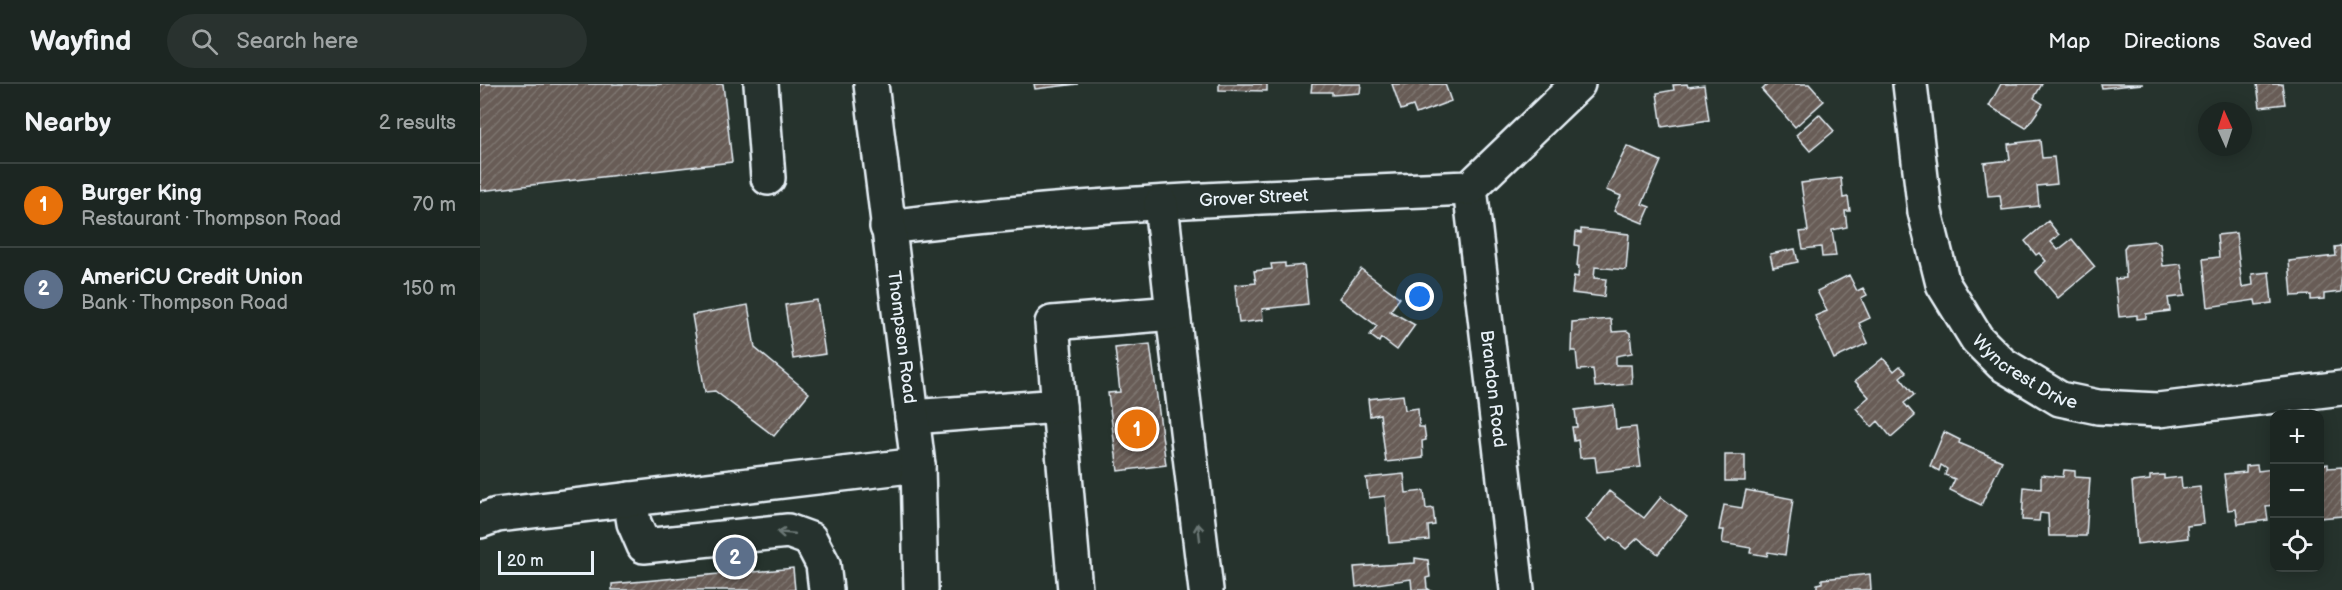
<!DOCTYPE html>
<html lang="en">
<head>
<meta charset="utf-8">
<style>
	body { margin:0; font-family:"Balsamiq Sans",sans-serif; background:#29322f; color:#f1f3f6 }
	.controls { position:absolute; right:18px; bottom:18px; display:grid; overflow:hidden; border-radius:12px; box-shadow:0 3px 15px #0003 }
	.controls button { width:54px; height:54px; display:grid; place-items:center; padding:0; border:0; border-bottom:2px solid #3a4340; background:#1c2622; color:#f1f3f6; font:30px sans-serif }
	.compass { position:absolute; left:1718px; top:18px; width:54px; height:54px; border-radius:50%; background:#1c2622; box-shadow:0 3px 15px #0003; rotate:357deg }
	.scale { position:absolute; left:18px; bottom:15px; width:96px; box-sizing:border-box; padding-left:6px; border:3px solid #e8f1f8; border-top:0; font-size:16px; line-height:21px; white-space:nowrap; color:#e8f1f8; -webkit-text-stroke:4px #26332d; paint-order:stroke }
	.you { position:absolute; left:940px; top:213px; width:21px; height:21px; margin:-15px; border:4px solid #fff; border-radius:50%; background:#1a73e8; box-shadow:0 0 0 9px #1a73e833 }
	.badge { display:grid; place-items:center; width:39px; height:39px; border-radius:50%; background:#ffd166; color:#fff; font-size:20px; font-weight:700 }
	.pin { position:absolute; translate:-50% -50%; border:3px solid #fff; box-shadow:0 2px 6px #0006 }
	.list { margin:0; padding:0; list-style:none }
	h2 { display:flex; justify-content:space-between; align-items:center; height:78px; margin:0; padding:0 24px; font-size:26px }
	h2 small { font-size:20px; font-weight:400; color:#a0a5a5 }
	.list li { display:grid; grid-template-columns:39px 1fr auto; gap:18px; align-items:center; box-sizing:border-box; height:84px; padding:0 24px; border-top:2px solid #3a4340 }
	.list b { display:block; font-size:22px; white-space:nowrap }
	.list p { margin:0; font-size:20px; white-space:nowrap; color:#a0a5a5 }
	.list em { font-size:20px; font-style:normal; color:#a0a5a5 }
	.icon { flex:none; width:33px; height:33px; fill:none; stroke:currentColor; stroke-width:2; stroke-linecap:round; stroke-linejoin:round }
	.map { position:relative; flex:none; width:1862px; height:506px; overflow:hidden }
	header { display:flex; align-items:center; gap:36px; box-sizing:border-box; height:84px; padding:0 30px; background:#1c2622; border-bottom:2px solid #3a4340 }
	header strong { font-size:28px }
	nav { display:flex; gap:33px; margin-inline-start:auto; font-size:21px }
	.search { width:420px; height:54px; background:#29322f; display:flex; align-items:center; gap:15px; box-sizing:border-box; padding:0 21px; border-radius:33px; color:#a0a5a5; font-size:22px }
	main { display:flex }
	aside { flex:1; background:#1c2622 }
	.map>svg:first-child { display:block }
	.building { fill:url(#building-hatch); stroke:#e8f1f8; stroke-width:1.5 }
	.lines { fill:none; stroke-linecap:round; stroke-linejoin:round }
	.minor-casing { stroke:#e8f1f8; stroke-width:38 }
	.major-casing { stroke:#e8f1f8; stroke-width:38 }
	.minor { stroke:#26332d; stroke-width:33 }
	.major { stroke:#26332d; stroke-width:33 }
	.oneway { stroke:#6a7674 }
	.labels { text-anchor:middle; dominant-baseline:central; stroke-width:6; stroke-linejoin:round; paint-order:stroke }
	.street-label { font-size:18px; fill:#e8f1f8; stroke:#26332d }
</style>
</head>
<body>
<header>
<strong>Wayfind</strong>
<div class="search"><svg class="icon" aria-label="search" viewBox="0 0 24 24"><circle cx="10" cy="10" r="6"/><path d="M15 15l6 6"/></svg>Search here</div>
<nav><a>Map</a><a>Directions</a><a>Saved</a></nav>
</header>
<main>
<aside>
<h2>Nearby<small>2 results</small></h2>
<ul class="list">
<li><span class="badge" style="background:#e8710a">1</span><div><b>Burger King</b><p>Restaurant · Thompson Road</p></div><em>70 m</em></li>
<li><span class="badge" style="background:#5c6f8a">2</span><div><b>AmeriCU Credit Union</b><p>Bank · Thompson Road</p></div><em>150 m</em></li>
</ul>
</aside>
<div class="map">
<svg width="1862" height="506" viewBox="0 0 1862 506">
	<defs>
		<pattern id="building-hatch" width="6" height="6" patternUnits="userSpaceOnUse" patternTransform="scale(1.5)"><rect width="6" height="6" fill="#675c56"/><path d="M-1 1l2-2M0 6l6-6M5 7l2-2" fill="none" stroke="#7d746f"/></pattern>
	</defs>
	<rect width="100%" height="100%" fill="#26332d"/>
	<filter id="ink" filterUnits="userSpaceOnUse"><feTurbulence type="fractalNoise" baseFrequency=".0167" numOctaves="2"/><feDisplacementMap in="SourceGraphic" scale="12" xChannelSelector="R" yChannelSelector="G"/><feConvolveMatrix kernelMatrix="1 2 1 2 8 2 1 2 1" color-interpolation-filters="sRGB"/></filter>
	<g filter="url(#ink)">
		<!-- building -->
		<path class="building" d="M 0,0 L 243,0 L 252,78 L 0,107 Z
			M 554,0 L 598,0 L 555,5 Z
			M 739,0 L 787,0 L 787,7 L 739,6 Z
			M 832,0 L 881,0 L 880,9 L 852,11 L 852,8 L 831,8 Z
			M 912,0 L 965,0 L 971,17 L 936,30 L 933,22 L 921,26 Z
			M 1207,0 L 1208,3 L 1224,1 L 1229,36 L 1182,43 L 1177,9 L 1194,6 L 1193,1 Z
			M 1288,0 L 1329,0 L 1344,17 L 1315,43 L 1282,6 Z
			M 1521,0 L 1562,0 L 1554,14 L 1563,20 L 1546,44 L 1509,22 Z
			M 1621,0 L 1663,0 L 1622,4 Z
			M 1777,0 L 1802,0 L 1805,20 L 1780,23 Z
			M 1339,30 L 1354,47 L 1330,67 L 1316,51 Z
			M 1560,56 L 1562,74 L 1574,73 L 1577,100 L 1557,102 L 1559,122 L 1522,126 L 1520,111 L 1508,112 L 1504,79 L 1530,76 L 1528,60 Z
			M 1147,62 L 1181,77 L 1162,120 L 1170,123 L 1163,139 L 1134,127 L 1141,112 L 1126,106 Z
			M 1361,94 L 1363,114 L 1368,113 L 1370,127 L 1365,127 L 1367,143 L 1352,146 L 1356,172 L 1342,173 L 1341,163 L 1323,165 L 1320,148 L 1328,147 L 1321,99 Z
			M 1568,137 L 1579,151 L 1571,158 L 1578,166 L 1592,155 L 1615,183 L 1578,214 L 1555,187 L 1566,177 L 1559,169 L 1556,171 L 1545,157 Z
			M 1101,145 L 1149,150 L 1146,186 L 1115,183 L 1114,194 L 1126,195 L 1124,213 L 1092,209 L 1094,192 L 1098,193 L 1099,182 L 1097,182 L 1099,162 L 1095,161 L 1096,148 L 1101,149 Z
			M 1756,149 L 1762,203 L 1773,201 L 1772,190 L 1789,188 L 1792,219 L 1776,221 L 1775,216 L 1728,223 L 1723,175 L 1739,173 L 1737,151 Z
			M 1675,157 L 1680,160 L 1683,182 L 1701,180 L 1705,212 L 1688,214 L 1690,227 L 1666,230 L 1666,234 L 1657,235 L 1657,231 L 1639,233 L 1635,195 L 1646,194 L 1644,164 L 1647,160 Z
			M 1862,162 L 1861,208 L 1844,210 L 1844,215 L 1831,216 L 1831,211 L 1812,212 L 1809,177 L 1856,172 L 1855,163 Z
			M 1315,165 L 1318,178 L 1293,183 L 1290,170 Z
			M 805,179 L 805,183 L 824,181 L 828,220 L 782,225 L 783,236 L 759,239 L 755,201 L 776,199 L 774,187 L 792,185 L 791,180 Z
			M 881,185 L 920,214 L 910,227 L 935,241 L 917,266 L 901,254 L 899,258 L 890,251 L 897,242 L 859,214 Z
			M 1369,191 L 1377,207 L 1383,204 L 1387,211 L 1381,214 L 1390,234 L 1379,239 L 1388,259 L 1354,275 L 1335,232 L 1347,227 L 1337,207 Z
			M 337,216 L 345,270 L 313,275 L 305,221 Z
			M 268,221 L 275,264 L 329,309 L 294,352 L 235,307 L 225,308 L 212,231 Z
			M 1131,235 L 1132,248 L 1147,247 L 1150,249 L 1152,269 L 1136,272 L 1136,281 L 1151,281 L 1152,300 L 1115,303 L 1113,285 L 1098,286 L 1096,267 L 1091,267 L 1092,238 Z
			M 670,260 L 686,381 L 638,387 L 628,309 L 640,308 L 635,264 Z
			M 1403,274 L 1414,287 L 1420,282 L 1426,288 L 1420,293 L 1434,311 L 1424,319 L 1435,332 L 1411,353 L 1398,337 L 1392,343 L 1376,324 L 1389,313 L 1375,297 Z
			M 923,311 L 925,326 L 938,324 L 939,343 L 944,343 L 946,356 L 942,357 L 943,374 L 906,378 L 900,330 L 890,332 L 888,315 Z
			M 1134,321 L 1136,345 L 1156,343 L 1161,383 L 1117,388 L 1115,373 L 1100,374 L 1098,356 L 1094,357 L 1092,343 L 1097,343 L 1095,326 Z
			M 1464,348 L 1480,356 L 1479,359 L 1522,377 L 1501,421 L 1470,406 L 1475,395 L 1465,391 L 1467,385 L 1461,381 L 1459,387 L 1450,382 Z
			M 1245,371 L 1265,371 L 1265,397 L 1245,397 Z
			M 1848,380 L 1848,384 L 1862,383 L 1862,432 L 1840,434 L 1840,381 Z
			M 1777,381 L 1778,387 L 1793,385 L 1794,421 L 1786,422 L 1788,436 L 1758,440 L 1756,425 L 1748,426 L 1744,390 L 1766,388 L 1766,382 Z
			M 1584,386 L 1595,387 L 1595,393 L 1610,394 L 1606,452 L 1569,452 L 1568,430 L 1560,429 L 1559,437 L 1542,436 L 1544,403 L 1561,405 L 1561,391 L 1583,393 Z
			M 924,390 L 926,409 L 944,407 L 946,425 L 953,424 L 955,441 L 948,442 L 949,456 L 909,459 L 905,412 L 889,414 L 886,394 Z
			M 1684,391 L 1684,395 L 1701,393 L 1702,405 L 1720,403 L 1724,440 L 1707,442 L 1708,454 L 1657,460 L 1652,398 L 1670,396 L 1670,392 Z
			M 1266,406 L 1313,415 L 1305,471 L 1288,468 L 1287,472 L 1270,469 L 1271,464 L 1242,459 L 1244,446 L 1239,446 L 1244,421 L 1262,424 Z
			M 1129,407 L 1164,434 L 1181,413 L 1207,433 L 1178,470 L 1158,454 L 1146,465 L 1131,453 L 1127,457 L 1106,436 Z
			M 271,458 L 274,488 L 313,484 L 315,506 L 132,506 L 132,500 L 239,490 L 237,462 Z
			M 935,474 L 948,476 L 950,493 L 946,494 L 947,504 L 950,506 L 932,506 L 931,495 L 876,503 L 874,483 L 935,479 Z
			M 1390,490 L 1391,506 L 1337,506 L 1337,500 L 1342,499 L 1342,495 Z"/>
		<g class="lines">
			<!-- minor casing -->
			<g class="minor-casing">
				<g id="minor">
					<path d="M 281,0 L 288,94"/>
					<path id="s1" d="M 1430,0 L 1445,128 L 1463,200 L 1497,255 L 1522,280 L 1580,315 L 1618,323 L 1678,326 L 1862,304"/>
					<path id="s2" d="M 990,104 L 1037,506"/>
					<path id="s3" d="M 407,143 C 600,119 796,112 990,104 L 1098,0"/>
					<path d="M 693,229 L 726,506"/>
					<path d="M 579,322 L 595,506"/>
					<path d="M 432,333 L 579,322 L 572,239 L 693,229 L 681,120"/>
					<path d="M 150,415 L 154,439 L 164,462 L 308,447 L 330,455 L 343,480 L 346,506"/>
					<path d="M 0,437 L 17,431 L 438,381"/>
				</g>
			</g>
			<!-- major casing -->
			<g class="major-casing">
				<g id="major">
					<path id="s4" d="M 391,0 L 438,381 L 441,506"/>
				</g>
			</g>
			<!-- minor -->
			<use href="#minor" class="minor"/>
			<!-- major -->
			<use href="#major" class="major"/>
		</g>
		<!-- one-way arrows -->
		<defs><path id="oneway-shaft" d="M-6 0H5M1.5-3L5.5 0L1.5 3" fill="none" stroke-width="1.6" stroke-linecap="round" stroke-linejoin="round" transform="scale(1.5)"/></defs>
		<g class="oneway">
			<use href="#oneway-shaft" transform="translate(719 448) rotate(-97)"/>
			<use href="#oneway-shaft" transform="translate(306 449) rotate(-175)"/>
		</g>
	</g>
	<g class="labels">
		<!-- street labels -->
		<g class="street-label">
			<text stroke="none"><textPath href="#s3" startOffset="368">Grover Street</textPath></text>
			<text stroke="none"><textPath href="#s4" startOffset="255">Thompson Road</textPath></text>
			<text stroke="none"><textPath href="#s1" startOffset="327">Wyncrest Drive</textPath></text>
			<text stroke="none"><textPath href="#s2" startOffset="202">Brandon Road</textPath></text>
		</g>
	</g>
</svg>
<div class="controls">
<button>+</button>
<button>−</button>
<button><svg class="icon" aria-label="locate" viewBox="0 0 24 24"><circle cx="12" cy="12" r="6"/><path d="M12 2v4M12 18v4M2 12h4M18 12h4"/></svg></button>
</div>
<svg class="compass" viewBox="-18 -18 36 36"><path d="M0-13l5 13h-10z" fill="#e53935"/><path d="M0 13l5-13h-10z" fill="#a0a5a5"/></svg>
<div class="scale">20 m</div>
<div class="you"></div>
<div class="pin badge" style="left:657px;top:345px;background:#e8710a">1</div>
<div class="pin badge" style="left:255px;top:473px;background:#5c6f8a">2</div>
</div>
</main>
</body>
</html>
